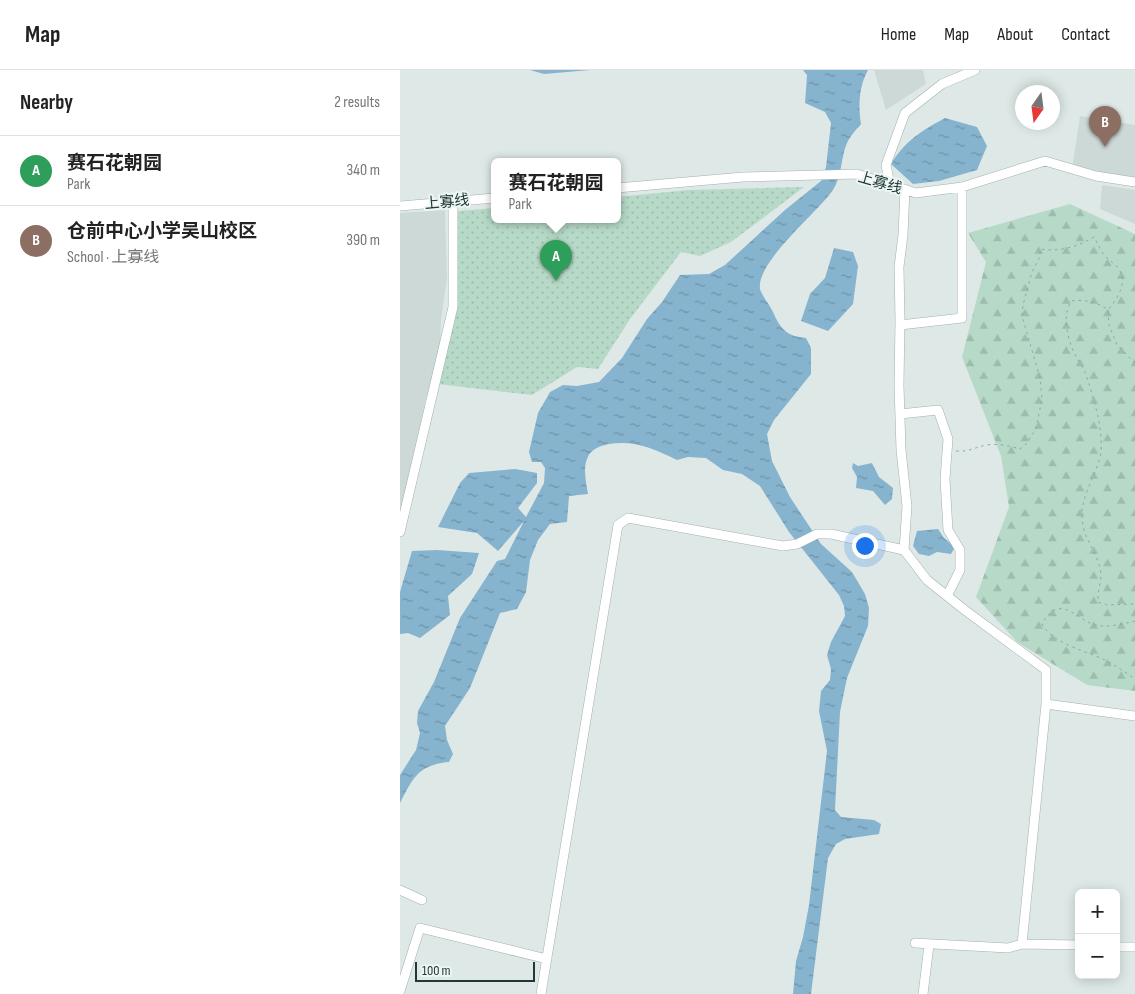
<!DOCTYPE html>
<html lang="en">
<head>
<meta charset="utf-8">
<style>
	body { margin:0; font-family:"Sofia Sans Condensed","Noto Sans SC",sans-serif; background:#f2f2f2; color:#222 }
	.controls { position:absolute; right:15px; bottom:15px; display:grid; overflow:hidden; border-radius:8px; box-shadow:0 2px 12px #0003 }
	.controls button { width:45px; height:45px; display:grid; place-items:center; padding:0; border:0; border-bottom:1px solid #e0e0e0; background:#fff; color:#222; font:25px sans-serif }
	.compass { position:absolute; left:615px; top:15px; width:45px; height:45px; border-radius:50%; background:#fff; box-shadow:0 2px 12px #0003; rotate:194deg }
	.scale { position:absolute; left:15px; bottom:12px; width:120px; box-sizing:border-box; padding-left:5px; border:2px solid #203837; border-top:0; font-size:14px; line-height:18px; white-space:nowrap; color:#203837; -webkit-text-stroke:4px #eef6f4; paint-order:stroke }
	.you { position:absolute; left:464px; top:475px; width:18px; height:18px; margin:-12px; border:4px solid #fff; border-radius:50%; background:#1a73e8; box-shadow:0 0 0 8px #1a73e833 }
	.badge { display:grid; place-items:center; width:32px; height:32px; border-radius:50%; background:#111827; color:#fff; font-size:16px; font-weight:700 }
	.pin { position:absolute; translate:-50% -41px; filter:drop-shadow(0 1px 2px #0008) }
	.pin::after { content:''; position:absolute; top:26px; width:18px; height:15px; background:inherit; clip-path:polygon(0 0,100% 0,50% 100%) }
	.popup { position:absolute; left:91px; top:88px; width:130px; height:65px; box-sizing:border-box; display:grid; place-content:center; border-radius:8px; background:#fff; filter:drop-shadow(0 1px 4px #0005); font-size:16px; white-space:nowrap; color:#767676 }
	.popup b { font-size:19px; color:#222 }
	.popup::after { content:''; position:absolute; left:50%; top:100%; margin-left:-10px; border:10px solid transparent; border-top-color:#fff }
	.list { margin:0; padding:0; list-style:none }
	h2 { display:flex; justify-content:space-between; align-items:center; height:65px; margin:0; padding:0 20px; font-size:21px }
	h2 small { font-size:16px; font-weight:400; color:#767676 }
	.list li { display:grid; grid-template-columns:32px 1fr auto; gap:15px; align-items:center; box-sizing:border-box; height:70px; padding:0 20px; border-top:1px solid #e0e0e0 }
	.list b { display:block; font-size:19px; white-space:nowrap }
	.list p { margin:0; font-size:16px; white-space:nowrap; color:#767676 }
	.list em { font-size:16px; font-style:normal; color:#767676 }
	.map { position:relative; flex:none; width:735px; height:924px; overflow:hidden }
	header { display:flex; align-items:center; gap:30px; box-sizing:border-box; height:70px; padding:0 25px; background:#fff; border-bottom:1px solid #e0e0e0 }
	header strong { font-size:24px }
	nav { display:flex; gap:28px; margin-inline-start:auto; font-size:18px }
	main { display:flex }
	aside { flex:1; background:#fff }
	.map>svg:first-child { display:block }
	.built { fill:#ccd9d6 }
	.forest { fill:url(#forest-firs) }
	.garden { fill:url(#garden-dots) }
	.water { fill:url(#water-ripples) }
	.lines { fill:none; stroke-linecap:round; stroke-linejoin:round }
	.minor-casing { stroke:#a1b0af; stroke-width:10 }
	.path { stroke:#7faca8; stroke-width:1; stroke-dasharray:2.5 4; stroke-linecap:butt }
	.minor { stroke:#fff; stroke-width:9 }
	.labels { text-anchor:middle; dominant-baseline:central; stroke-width:4; stroke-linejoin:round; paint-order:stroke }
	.street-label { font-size:15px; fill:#203837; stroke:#eef6f4 }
</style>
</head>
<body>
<header>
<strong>Map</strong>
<nav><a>Home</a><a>Map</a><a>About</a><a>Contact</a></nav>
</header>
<main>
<aside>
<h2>Nearby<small>2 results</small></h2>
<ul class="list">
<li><span class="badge" style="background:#2e9e5b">A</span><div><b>赛石花朝园</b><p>Park</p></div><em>340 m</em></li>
<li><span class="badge" style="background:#8d6e63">B</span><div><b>仓前中心小学吴山校区</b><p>School · 上寡线</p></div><em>390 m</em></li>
</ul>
</aside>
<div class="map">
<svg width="735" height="924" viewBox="0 0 735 924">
	<defs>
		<pattern id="forest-firs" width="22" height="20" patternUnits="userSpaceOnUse" patternTransform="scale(1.25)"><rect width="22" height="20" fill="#b7dac8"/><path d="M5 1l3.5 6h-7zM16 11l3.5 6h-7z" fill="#9dbcac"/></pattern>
		<pattern id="garden-dots" width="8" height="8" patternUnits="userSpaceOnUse" patternTransform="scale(1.25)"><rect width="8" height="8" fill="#b7dac8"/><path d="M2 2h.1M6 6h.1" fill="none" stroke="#9dbcac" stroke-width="1.8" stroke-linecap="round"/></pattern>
		<pattern id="water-ripples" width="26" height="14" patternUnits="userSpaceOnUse" patternTransform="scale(1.25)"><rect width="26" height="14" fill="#86b3ce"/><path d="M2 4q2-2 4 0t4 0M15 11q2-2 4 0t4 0" fill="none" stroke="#6d93a8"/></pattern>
	</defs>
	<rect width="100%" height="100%" fill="#dee9e7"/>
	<!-- built -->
	<path class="built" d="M 474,0 L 523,0 L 526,14 L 486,40 Z
		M 680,46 L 735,55 L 735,110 L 672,99 Z
		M 702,115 L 735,120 L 735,154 L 700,139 Z
		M 45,140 L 47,208 L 41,250 L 40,279 L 26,328 L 0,446 L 0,143 Z"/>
	<!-- forest -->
	<path class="forest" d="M 670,134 L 735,164 L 735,621 L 687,615 L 617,572 L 576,527 L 609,437 L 601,386 L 562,287 L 586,192 L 568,163 Z"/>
	<!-- garden -->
	<path class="garden" d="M 404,117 L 331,172 L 300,186 L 281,182 L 230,249 L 198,299 L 177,297 L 132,325 L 37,314 L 53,237 L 58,141 L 95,138 L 95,150 L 217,150 L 217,127 L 288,120 Z"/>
	<!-- water -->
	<path class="water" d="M 130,0 L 190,0 L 144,4 Z
		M 403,0 L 468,0 C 459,16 458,36 461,54 C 456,60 450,66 447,73 C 441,86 442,106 433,120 C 417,143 356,192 360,219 C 362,226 370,235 373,242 C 381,260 387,266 406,268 L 411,278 L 411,304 L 374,350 L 367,364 L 372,391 L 390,427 L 421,474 L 452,502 L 465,524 L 469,538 L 468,556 L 447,608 L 440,642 L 435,740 L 441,747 L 474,750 L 481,754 L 479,764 L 445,769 L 436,774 L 428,788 L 411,924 L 393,924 L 396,891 L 403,867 L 409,835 L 427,681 L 419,641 L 421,621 L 430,610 L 431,599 L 427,585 L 431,572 L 445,546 L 444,536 L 439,525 L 389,462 L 360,416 L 342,404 L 323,400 L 306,388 L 288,387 L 277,390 C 254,379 235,370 209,374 C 200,376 190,379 187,389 C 183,399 186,413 188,424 L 169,426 L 167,452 L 150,454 L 138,470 L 130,490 L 126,522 L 117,539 L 100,543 L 70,618 L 45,656 L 47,670 L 53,684 L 49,692 C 18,695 13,708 0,733 L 0,705 L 16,680 L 20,663 L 17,653 L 18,641 L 34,612 L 60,548 L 97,491 L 105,489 L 124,451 L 98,481 L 77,463 L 38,457 L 60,413 L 69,403 L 115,399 L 137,403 L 137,413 L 118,438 L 126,447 L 144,413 L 145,398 L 141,392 L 132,392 L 129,382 L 138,343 L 150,322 L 163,315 L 177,316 L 199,312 L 222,288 L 247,249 L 262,232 L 280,205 L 309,204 L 325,195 L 385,140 L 421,111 L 426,97 L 431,53 L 425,42 L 405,33 L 407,5 Z
		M 545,48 L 577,57 L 587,76 L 577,100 L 539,111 L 513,114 L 491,94 C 505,71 521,61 545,48 Z
		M 434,178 L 453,182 L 458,196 L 453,234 L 428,261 L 401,251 L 410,224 L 425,208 Z
		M 453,393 L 458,396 L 472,393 L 479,407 L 493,418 L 492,429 L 485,435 L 473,421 L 456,418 L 457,407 L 452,398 Z
		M 538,459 L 544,468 L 555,477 L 551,484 L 537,482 L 529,486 L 519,484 L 513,476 L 517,461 Z
		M 37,480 L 79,483 L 72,504 L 48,526 L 50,545 L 20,568 L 8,563 L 0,564 L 0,522 L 12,481 Z"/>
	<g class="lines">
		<!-- minor casing -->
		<g class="minor-casing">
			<path id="minor" d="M 490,115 L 486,95 L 505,43 L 542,14 L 575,0
				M 217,118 L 343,107 L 457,104 L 516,123 L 562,117 L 645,91 L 696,106 L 735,112
				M 505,119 L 503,165 L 499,197 L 500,251 L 499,315 L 501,380 L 507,436 L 504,480 L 527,510 L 566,541 L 646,600 L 646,634 L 622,874 L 608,878 L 515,873
				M 0,136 L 95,128
				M 500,255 L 562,248 L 562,117
				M 500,344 L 538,340 L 548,369 L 545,409 L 548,460 L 560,480 L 560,500 L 547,526
				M 0,462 L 53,237 L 53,131
				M 646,634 L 735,646
				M 0,820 L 22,830
				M 622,874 L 679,875
				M 716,877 L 735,877
				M 0,921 L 20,858 L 147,889
				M 141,924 L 218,455 L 228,448 L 383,476 L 397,474 L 417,464 L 431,464 L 504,480
				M 523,924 L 529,875"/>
		</g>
		<!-- path -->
		<path class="path" d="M 735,293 L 717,275 L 709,255 L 708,240 C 698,232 684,229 672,231 C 662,242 667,265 672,278 C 675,286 681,294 685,302 C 690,316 694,331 698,346 C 700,358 703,375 700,387 C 695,406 684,422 682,441 C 681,468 694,475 700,498 C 703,509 697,521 698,532 L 707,535 L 735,534
			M 556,381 C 570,382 575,377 587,375 C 598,373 610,376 620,379 L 626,374 L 636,359 L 642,329 L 640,308 L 622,246 L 623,235 L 632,202 L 640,187 L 640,179 C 660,182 677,177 694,167 C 698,174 701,182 706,187 C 710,191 715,194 718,198 C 729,212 717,229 708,240
			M 735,551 C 722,554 709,558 695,555 C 675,549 660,522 642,554 C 651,573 686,581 705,590 C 716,596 725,602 735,609"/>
		<!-- minor -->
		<use href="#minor" class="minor"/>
	</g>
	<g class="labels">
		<!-- street labels -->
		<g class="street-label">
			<text transform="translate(480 113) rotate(16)">上寡线</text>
			<text transform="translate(47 132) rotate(-5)">上寡线</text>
		</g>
	</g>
</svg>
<div class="controls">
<button>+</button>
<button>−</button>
</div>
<svg class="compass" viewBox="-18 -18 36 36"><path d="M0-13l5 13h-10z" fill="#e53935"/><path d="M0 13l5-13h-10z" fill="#767676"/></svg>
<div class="scale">100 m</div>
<div class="you"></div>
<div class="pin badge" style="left:156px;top:211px;background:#2e9e5b">A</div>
<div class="popup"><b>赛石花朝园</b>Park</div>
<div class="pin badge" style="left:705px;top:77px;background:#8d6e63">B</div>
</div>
</main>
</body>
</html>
